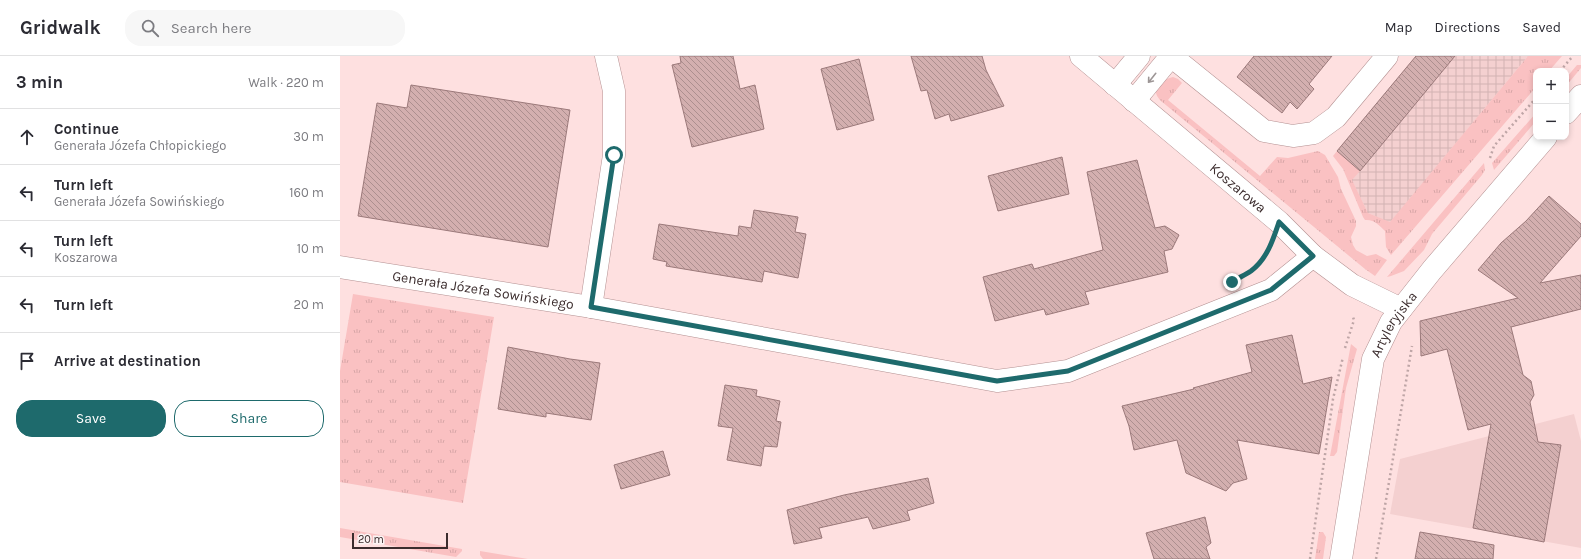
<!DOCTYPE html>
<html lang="en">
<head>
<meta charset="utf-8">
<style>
	body { margin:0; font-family:Karla,sans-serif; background:#f7f7f7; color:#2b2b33 }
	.controls { position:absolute; right:12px; top:12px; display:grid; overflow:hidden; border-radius:8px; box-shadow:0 2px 6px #0003 }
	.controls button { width:36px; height:36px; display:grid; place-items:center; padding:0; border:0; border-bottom:1px solid #e1e1e2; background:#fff; color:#2b2b33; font:20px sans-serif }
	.scale { position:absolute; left:12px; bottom:10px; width:96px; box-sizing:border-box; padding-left:4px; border:2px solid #3b2c2d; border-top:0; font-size:11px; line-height:14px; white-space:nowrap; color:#3b2c2d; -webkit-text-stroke:3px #fbf3f3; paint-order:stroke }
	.stop { position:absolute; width:12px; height:12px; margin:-9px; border:3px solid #1e6a6c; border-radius:50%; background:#fff }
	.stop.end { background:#1e6a6c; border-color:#fff; box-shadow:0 1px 4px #0008 }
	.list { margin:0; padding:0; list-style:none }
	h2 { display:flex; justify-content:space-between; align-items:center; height:52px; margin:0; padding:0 16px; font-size:17px }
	h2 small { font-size:13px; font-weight:400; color:#7c7c81 }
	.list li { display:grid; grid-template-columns:26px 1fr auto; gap:12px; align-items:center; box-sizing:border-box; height:56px; padding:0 16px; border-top:1px solid #e1e1e2 }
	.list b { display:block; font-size:15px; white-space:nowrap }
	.list p { margin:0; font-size:13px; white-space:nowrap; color:#7c7c81 }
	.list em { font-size:13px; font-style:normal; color:#7c7c81 }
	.actions { display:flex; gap:8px; padding:12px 16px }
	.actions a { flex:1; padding:9px 0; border:1px solid #1e6a6c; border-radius:16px; text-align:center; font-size:14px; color:#1e6a6c }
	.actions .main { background:#1e6a6c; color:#fff }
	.icon { flex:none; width:22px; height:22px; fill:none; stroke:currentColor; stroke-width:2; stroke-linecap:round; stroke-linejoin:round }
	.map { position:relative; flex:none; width:1241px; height:503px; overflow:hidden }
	header { display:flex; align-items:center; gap:24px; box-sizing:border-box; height:56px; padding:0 20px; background:#fff; border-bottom:1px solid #e1e1e2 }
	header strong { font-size:19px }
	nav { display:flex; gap:22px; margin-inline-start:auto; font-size:14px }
	.search { width:280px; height:36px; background:#f7f7f7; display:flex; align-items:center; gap:10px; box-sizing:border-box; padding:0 14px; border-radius:16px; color:#7c7c81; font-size:15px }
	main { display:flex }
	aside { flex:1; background:#fff }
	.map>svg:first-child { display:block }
	.built { fill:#f4d0d0 }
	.industrial { fill:url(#industrial-grid) }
	.grass { fill:url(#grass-tufts) }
	.building { fill:url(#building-back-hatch); stroke:#9b797a }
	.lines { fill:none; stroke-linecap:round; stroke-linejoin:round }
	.minor-casing { stroke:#b39091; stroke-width:23 }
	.path { stroke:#bea5a6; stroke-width:2.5; stroke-dasharray:2 3; stroke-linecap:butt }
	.minor { stroke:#fff; stroke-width:22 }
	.oneway { stroke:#9d9696 }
	.route { stroke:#1e6a6c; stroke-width:5 }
	.labels { text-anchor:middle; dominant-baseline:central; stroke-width:4; stroke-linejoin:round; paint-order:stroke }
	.street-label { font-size:14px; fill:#3b2c2d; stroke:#fbf3f3 }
</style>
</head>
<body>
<header>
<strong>Gridwalk</strong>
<div class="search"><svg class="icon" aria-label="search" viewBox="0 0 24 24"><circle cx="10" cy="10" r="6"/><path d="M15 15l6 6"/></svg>Search here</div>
<nav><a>Map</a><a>Directions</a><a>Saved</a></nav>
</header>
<main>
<aside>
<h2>3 min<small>Walk · 220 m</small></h2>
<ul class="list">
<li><svg class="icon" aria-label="ahead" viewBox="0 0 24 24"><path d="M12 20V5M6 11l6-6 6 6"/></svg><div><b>Continue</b><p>Generała Józefa Chłopickiego</p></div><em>30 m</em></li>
<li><svg class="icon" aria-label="left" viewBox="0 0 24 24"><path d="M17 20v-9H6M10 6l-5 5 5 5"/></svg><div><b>Turn left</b><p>Generała Józefa Sowińskiego</p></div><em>160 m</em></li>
<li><svg class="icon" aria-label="left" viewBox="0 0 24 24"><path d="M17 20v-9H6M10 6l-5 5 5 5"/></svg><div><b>Turn left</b><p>Koszarowa</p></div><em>10 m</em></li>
<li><svg class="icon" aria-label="left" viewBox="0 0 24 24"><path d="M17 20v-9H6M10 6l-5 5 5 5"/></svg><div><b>Turn left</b></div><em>20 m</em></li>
<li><svg class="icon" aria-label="arrive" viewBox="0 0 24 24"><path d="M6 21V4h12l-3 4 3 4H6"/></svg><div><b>Arrive at destination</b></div></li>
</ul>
<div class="actions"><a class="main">Save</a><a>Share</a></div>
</aside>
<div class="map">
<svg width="1241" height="503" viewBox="0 0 1241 503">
	<defs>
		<pattern id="industrial-grid" width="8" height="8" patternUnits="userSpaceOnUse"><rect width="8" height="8" fill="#f4d0d0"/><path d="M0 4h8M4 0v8" fill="none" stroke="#d2b3b3"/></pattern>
		<pattern id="grass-tufts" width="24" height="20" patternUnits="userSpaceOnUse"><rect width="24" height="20" fill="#fac1c2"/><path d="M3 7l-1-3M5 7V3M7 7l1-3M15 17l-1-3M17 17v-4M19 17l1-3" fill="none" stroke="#d7a6a7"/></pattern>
		<pattern id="building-back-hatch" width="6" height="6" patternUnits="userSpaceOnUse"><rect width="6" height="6" fill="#d3afaf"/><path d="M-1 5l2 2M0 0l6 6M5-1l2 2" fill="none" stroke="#ac8f8f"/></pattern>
	</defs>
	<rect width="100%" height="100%" fill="#fee0e0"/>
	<!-- built -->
	<path class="built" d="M 1234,358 L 1241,385 L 1241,492 L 1050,458 L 1060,403 Z"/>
	<!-- industrial -->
	<path class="industrial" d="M 1076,0 L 1188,0 L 1050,167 L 1028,157 L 997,95 Z"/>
	<!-- grass -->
	<path class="grass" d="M 1188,0 L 1222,0 L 1209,15 L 1196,15 L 1196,31 L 1051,199 L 1046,191 L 1045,175 C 1039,169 1034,163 1025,164 L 1023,161 L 1003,113 L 993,100 L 997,95 L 1020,115 L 1012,124 L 1028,157 L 1050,166 Z
		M 1237,9 L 1241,9 L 1241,12 L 1226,30 L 1226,22 Z
		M 833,21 L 838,23 L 842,27 L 828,44 L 920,120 L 937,101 L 948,102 L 978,95 L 985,99 L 998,121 L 1001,133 L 1016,165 L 1016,170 L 1011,181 L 1013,189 L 1016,194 L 1027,200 L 1036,198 L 1047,204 L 1035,220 L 1025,213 L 821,45 C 819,43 816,39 816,36 C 816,29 826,22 833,21 Z
		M 1196,57 L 1196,65 L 1154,114 L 1152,107 Z
		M 1144,107 L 1145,114 L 1142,119 L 1092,178 L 1084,194 L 1064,215 L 1051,220 L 1047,221 Z
		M 13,238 L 154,261 L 123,447 L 0,426 L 0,315 Z
		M 1011,288 L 1017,293 L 1006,332 L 997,396 L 994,400 L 990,400 Z
		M 0,472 L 122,493 L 122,495 L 116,501 L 0,481 Z
		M 979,476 L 983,476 L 986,481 L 983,503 L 975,503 Z
		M 140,495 L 188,503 L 143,503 L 140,499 Z"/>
	<!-- building -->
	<path class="building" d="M 340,0 L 393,0 L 400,33 L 415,29 L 424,73 L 352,91 L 332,9 L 341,7 Z
		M 571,0 L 642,0 L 646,14 L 664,50 L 611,65 L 609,58 L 595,63 L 587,34 L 581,35 Z
		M 914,0 L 992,0 L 969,28 L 974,33 L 957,53 L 950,46 L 942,57 L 897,21 Z
		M 1076,0 L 1115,0 L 1020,115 L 997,95 Z
		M 519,3 L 534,64 L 497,74 L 481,13 Z
		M 71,29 L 230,54 L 208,191 L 18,160 L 37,47 L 67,52 Z
		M 722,101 L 729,138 L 658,155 L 648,120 Z
		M 797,104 L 815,172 L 825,170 L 839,179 L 832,193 L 824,195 L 828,216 L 745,236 L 749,248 L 706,259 L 704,253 L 655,265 L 643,221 L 692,208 L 694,213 L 763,194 L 747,116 Z
		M 1209,140 L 1241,168 L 1241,180 L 1200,227 L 1241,219 L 1241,253 L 1171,271 L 1183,319 L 1191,325 L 1194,339 L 1190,346 L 1198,386 L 1221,389 L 1204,486 L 1133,472 L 1151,368 L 1128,374 L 1107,293 L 1081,300 L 1080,265 L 1178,242 L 1138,214 L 1161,187 L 1186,165 Z
		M 414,154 L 458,161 L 455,176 L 466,178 L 458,222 L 424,215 L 422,226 L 326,210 L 327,206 L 313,203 L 319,168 L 398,180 L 399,170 L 411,172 Z
		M 952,279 L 963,328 L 992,321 L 979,398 L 897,384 L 907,423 L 893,427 L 886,435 L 846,417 L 837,384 L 794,394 L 789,370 L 782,350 L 854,333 L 853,332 L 912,316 L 906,289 Z
		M 168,291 L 230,303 L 260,307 L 251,364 L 206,357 L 206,361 L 158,353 Z
		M 385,329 L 417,334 L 416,340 L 440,345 L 436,365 L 441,366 L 437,391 L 424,390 L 421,410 L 387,404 L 393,372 L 378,370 Z
		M 323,395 L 330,419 L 281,433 L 274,409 Z
		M 588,422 L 594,447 L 567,455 L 570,464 L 533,473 L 528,461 L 479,472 L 482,482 L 454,488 L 447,454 L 504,439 Z
		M 865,461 L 871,487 L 866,491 L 870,503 L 814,503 L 806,477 Z
		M 1080,476 L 1154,489 L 1153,503 L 1075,503 Z"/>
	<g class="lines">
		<!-- minor casing -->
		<g class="minor-casing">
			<g id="minor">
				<path id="s1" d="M 741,0 L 939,166 L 973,200 L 1012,229 L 1061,253"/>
				<path d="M 831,0 L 924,75 L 953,80 L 974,77 L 996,61 L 1047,0"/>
				<path d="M 775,29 L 799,0"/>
				<path d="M 794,45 L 831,0"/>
				<path d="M 1226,57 L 1241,40"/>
				<path id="s2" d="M 0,211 L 251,251 L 657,325 L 728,315 L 931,234 L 973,200"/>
				<path d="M 251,251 L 274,99 L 274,35 L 266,0"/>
				<path id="s3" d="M 1001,503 L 1033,303 L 1051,266 L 1092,214 L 1206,81"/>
			</g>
		</g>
		<!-- path -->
		<path class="path" d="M 1220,15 L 1233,0
			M 1150,102 L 1154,90 L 1196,42
			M 922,203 L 928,194
			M 1005,292 L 1014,264 L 1013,261
			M 970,503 L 993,343 L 1003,301
			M 1036,503 L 1072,290"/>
		<!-- minor -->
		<use href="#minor" class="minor"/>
	</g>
	<!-- one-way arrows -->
	<defs><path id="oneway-shaft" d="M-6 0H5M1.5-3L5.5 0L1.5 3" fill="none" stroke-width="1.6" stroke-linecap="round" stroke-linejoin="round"/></defs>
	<use class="oneway" href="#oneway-shaft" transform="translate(812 22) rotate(129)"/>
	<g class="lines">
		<!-- route -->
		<path class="route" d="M 274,99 L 251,251 L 657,325 L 728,315 L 931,234 L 973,200 L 939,166 C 933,184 927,203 911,215 C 905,219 898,222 892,226"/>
	</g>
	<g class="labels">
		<!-- street labels -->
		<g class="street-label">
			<text stroke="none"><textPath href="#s1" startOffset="205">Koszarowa</textPath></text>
			<text stroke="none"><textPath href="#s2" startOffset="145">Generała Józefa Sowińskiego</textPath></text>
			<text stroke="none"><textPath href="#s3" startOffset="243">Artyleryjska</textPath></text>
		</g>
	</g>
</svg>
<div class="controls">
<button>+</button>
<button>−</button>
</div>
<div class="scale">20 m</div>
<div class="stop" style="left:274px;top:99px"></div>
<div class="stop end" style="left:892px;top:226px"></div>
</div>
</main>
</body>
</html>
